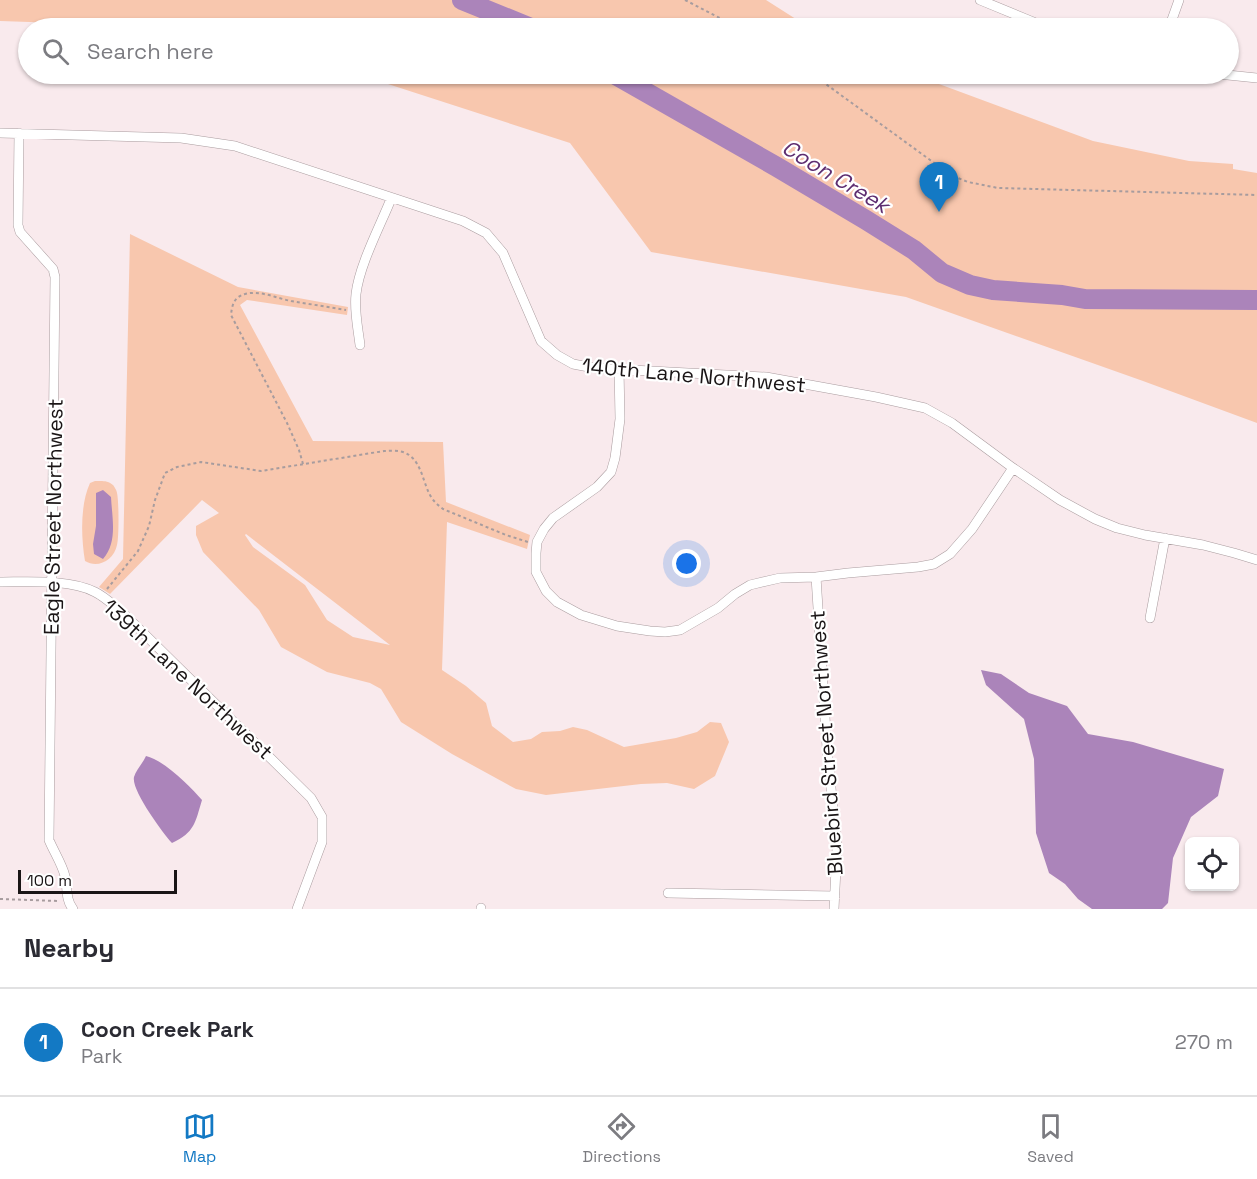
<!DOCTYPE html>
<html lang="en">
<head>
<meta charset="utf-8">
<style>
	body { margin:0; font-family:"Space Grotesk",sans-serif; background:#f7f7f7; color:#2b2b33 }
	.controls { position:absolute; right:18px; bottom:18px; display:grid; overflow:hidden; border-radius:9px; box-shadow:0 2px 4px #0004 }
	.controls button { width:54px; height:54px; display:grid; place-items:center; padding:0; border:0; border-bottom:2px solid #e1e1e2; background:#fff; color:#2b2b33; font:30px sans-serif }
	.scale { position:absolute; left:18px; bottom:15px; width:159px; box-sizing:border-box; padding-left:6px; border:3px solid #1a1516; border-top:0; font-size:16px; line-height:21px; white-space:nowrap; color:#1a1516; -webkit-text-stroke:4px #fff; paint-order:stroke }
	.you { position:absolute; left:687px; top:564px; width:21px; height:21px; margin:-15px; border:4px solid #fff; border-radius:50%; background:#1a73e8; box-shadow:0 0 0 9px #1a73e833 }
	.badge { display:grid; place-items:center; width:39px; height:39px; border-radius:50%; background:#1379c4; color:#fff; font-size:20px; font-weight:700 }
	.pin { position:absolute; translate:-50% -50px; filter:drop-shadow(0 2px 3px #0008) }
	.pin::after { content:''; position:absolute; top:32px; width:21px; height:18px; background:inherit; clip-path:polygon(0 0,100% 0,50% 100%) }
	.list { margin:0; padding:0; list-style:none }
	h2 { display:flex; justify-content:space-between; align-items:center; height:78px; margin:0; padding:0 24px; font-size:26px }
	h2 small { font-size:20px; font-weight:400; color:#7c7c81 }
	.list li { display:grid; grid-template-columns:39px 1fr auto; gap:18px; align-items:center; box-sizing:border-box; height:108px; padding:0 24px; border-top:2px solid #e1e1e2 }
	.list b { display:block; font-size:22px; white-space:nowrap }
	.list p { margin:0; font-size:20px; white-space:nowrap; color:#7c7c81 }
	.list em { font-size:20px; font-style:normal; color:#7c7c81 }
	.icon { flex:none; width:33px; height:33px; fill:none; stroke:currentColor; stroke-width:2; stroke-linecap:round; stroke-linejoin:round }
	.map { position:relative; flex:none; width:1257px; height:909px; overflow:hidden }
	.search { position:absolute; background:#fff; box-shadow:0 2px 4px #0004; left:18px; right:18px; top:18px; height:66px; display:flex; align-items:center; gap:15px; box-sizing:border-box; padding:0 21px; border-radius:33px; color:#7c7c81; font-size:22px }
	.sheet { height:186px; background:#fff }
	nav { display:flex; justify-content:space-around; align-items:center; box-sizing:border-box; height:84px; border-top:2px solid #e1e1e2; background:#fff; font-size:16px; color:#7c7c81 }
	nav a { display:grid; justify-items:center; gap:3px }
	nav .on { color:#1379c4 }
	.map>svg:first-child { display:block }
	.green { fill:#f8c7ae; fill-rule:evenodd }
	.water { fill:#ab84ba }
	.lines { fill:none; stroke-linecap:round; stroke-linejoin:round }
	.river { stroke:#ab84ba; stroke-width:20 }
	.street-casing { stroke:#aa9c9f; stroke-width:10 }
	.path { stroke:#a79c9e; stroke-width:2; stroke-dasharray:3 3; stroke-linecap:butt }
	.street { stroke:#fff; stroke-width:9 }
	.labels { text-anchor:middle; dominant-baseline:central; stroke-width:4.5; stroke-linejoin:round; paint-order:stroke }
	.street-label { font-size:21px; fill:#1a1516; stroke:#fff }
	.water-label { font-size:22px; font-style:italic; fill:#5e2d70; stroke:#fff }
</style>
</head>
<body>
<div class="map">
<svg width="1257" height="909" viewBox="0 0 1257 909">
	<rect width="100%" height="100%" fill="#f9eaed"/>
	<!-- green -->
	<path class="green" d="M 0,0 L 766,0 L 810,28 L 207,28 L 0,21 Z
		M 357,74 L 912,74 L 1093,141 L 1189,161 L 1233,164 L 1233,169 L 1257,173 L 1257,423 L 1143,381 L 906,297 L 651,252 L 570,143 Z
		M 130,234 L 238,287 L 348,307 L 347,315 L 247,300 L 240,305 L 313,441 L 443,442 L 446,502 L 530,535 L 527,549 L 447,522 L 442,670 L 466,686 L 486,703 L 492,726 L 513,742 L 531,739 L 542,732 L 560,731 L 573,727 L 587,730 L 624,747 L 676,738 L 697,732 L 710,722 L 721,723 L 729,742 L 715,776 L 694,789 L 667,783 L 641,784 L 546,795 L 516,789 L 452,754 L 401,722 L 381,689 L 370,683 L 327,672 L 281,647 L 259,610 L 203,552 L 196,535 L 196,526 L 219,513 L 202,500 L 110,594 L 99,587 L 123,559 ZM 245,535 L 246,534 L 390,645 L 353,637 L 327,620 L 305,585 L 253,547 Z
		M 95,481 C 101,481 108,480 113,485 C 114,486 117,491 117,493 C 119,501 119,538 117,545 C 114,560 98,569 85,561 C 81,537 80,505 90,483 Z"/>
	<!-- water -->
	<path class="water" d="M 103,490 L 111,497 C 112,518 118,542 103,559 L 94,554 L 93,544 L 96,526 L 96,493 Z
		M 981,670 L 1001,674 L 1029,693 L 1067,706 L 1088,734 L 1133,742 L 1224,769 L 1218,796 L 1191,817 L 1173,858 L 1168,903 L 1162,909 L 1092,909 L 1078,899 L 1065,884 L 1049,873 L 1036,833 L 1034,759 L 1024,719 L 986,685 Z
		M 146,756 C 164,760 191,787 202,800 C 195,823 195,832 172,843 C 163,833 131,790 134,777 C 136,770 143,763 146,756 Z"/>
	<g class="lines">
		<!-- river -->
		<path class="river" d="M 462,0 L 531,28
			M 614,74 L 777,167 L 866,220 L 914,250 L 942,273 L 970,285 L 993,290 L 1062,295 L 1085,299 L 1257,300"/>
		<!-- street casing -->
		<g class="street-casing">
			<path id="street" d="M 980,0 L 1048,28
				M 1169,28 L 1179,0
				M 1218,74 L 1257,78
				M 0,133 L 181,138 L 235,146 L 463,221 L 486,233 L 503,253 L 541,341 L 557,355 L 573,364 L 594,368 L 766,377 L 876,397 L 925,408 L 952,423 L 1013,468 L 1060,500 L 1095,519 L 1117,528 L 1145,535 L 1203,545 L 1234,553 L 1257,560
				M 19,133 L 18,225 L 20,232 L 53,269 L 55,277 L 49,840 C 54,852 62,864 65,876 C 68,888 65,899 73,909
				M 360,345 C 358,328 354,311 356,294 C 359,266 380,226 391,199
				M 619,368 L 620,419 L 615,458 L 611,472 L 597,487 L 553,518 L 544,529 L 537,542 L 536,553 L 536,572 L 546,591 L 557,602 L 581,615 L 617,626 L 650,631 L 665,632 L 680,630 L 718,608 L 735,594 L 750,585 L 780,578 L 816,577 L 848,573 L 918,567 L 934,564 L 950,554 L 972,529 L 1013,468
				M 816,577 L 827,748 L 837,848 L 834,909
				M 0,582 C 28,582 70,579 95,592 C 105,597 113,605 122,612 L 311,798 L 322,817 L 322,842 L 297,909
				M 1150,618 L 1165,538
				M 668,893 L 835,896
				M 481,909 L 481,908"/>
		</g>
		<!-- path -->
		<path class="path" d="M 685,0 L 739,28
			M 812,74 L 937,165 L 958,178 L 968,182 L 998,188 L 1257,195
			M 303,464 L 299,450 L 287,423 L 231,315 C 232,305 234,297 245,294 C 260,290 276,298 291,301 C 309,304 328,307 346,310
			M 107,589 L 138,551 L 149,526 L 155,500 L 165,473 L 177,467 L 201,462 L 261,471 L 384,451 C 390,451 397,450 403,452 C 421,458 422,480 430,495 C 433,501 438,505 443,509 L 506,535 L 528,542
			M 0,899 L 59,901"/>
		<!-- street -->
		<use href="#street" class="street"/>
	</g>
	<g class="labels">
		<!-- street labels -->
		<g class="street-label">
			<text transform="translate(694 375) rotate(5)">140th Lane Northwest</text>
			<text transform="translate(53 517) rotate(-89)">Eagle Street Northwest</text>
			<text transform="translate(188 679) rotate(43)">139th Lane Northwest</text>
			<text transform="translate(826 743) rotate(-94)">Bluebird Street Northwest</text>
		</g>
		<!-- water labels -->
		<g class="water-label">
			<text transform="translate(836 176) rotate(31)">Coon Creek</text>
		</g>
	</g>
</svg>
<div class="controls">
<button><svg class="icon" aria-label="locate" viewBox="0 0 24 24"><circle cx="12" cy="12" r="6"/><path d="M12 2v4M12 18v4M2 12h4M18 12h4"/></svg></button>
</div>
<div class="scale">100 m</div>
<div class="you"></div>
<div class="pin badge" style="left:939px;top:212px">1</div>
<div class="search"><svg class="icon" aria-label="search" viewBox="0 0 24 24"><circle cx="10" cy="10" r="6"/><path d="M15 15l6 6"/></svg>Search here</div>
</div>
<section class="sheet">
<h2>Nearby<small></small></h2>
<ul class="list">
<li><span class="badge">1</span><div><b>Coon Creek Park</b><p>Park</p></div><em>270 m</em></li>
</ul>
</section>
<nav>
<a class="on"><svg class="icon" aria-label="map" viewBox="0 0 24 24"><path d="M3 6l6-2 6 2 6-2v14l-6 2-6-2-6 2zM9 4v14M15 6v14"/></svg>Map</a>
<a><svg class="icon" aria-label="directions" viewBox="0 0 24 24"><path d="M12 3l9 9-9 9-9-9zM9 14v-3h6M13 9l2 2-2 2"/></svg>Directions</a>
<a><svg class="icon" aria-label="saved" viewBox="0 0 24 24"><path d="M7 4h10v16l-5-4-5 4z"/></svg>Saved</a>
</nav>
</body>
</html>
